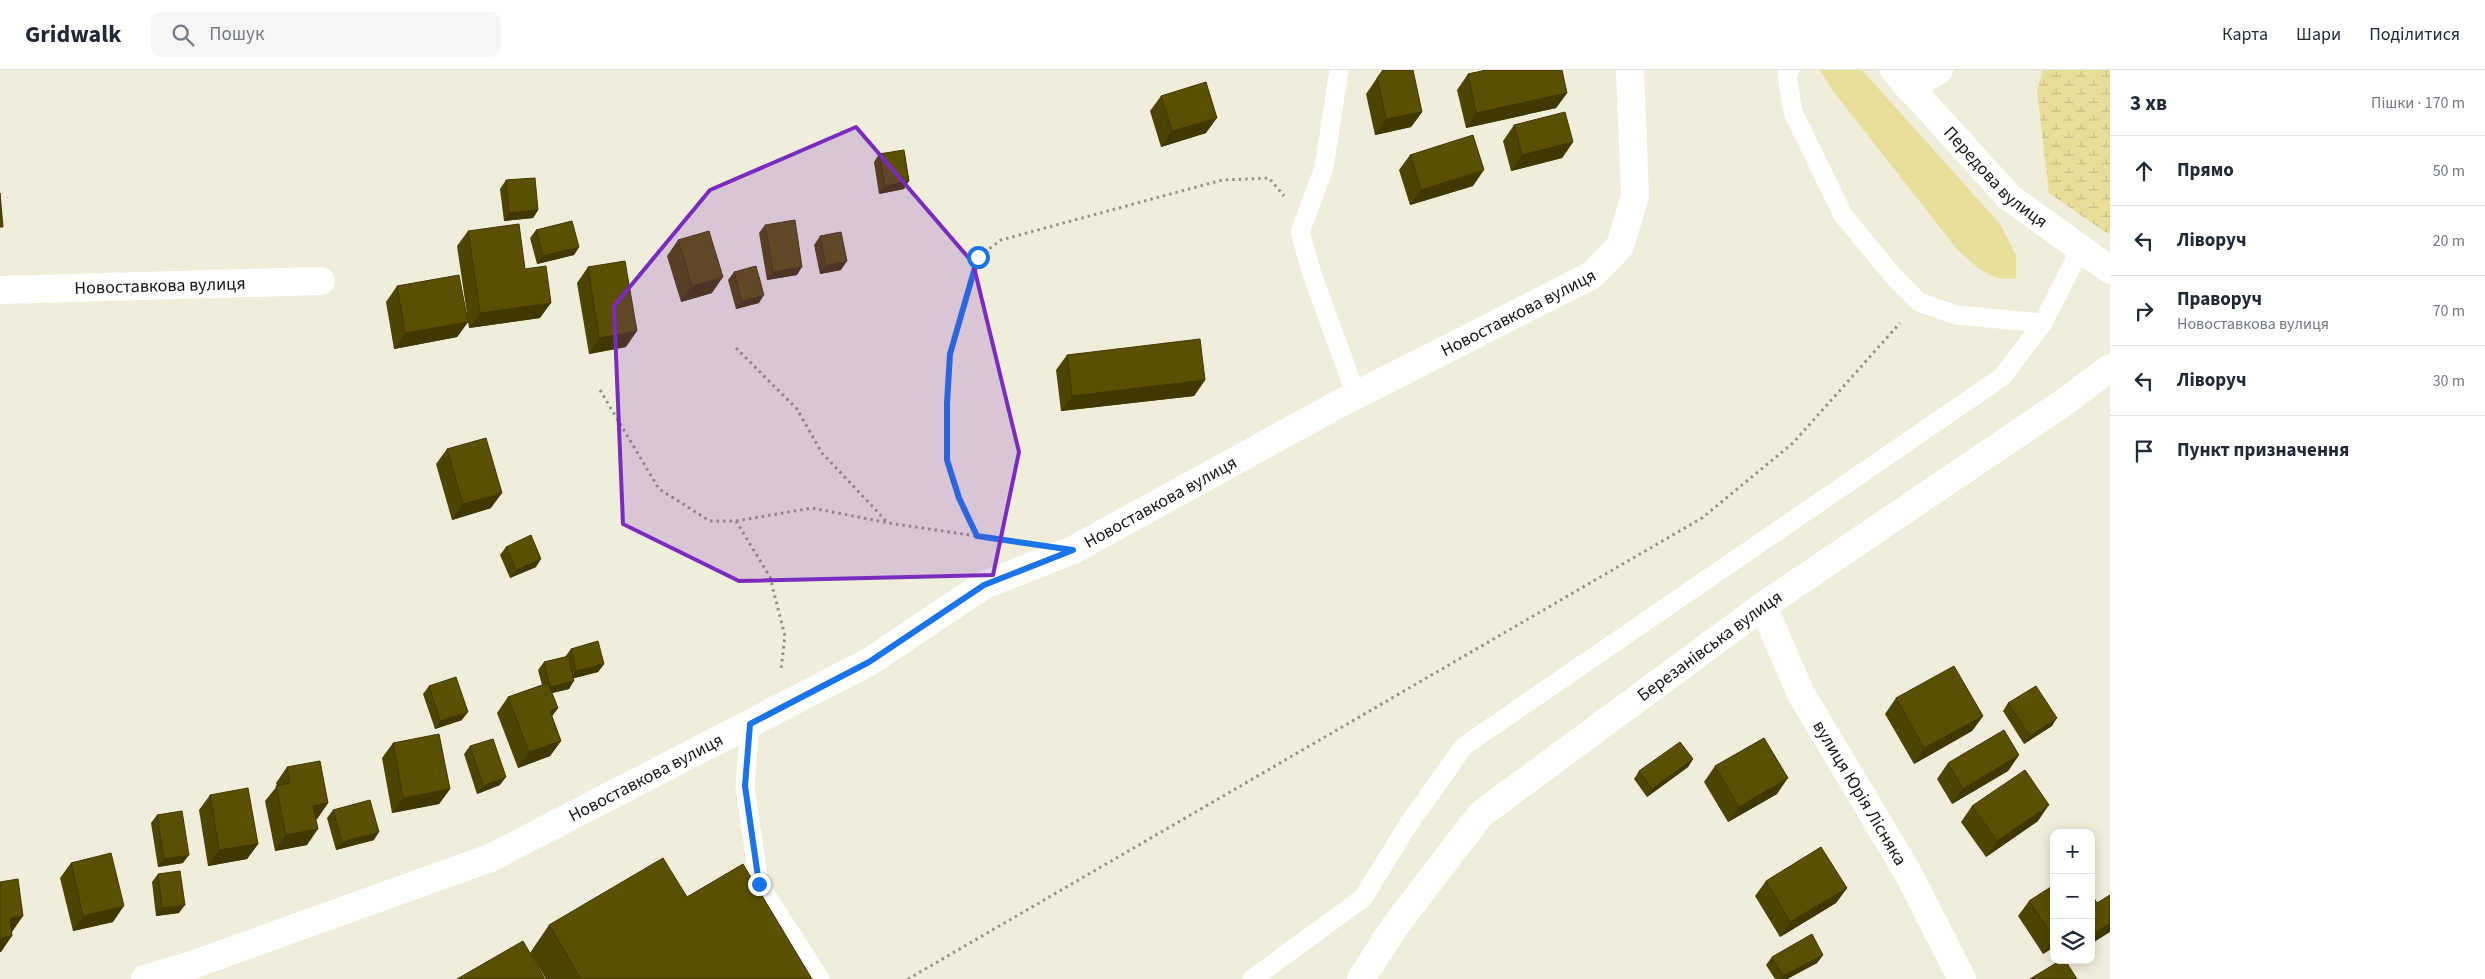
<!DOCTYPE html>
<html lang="uk">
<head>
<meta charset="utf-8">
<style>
	body { margin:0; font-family:"Source Sans 3",sans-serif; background:#f6f6f7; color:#1f2937 }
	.controls { position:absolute; right:15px; bottom:15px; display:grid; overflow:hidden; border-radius:10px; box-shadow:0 2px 12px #0003 }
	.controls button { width:45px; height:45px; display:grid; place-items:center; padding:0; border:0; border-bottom:1px solid #e0e1e3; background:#fff; color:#1f2937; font:25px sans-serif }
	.stop { position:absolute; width:15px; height:15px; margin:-11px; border:4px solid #1a73e8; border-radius:50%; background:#fff }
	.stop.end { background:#1a73e8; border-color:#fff; box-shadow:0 1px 5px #0008 }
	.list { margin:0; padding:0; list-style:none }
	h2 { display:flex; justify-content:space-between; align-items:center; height:65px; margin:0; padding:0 20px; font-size:21px }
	h2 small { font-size:16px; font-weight:400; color:#747a83 }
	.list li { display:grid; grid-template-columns:32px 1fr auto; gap:15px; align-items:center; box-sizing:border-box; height:70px; padding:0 20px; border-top:1px solid #e0e1e3 }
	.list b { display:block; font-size:19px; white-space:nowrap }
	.list p { margin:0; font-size:16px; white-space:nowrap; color:#747a83 }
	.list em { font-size:16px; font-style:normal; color:#747a83 }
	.icon { flex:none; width:28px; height:28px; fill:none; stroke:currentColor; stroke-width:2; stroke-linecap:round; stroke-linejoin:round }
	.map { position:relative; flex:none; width:2110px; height:909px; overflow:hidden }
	header { display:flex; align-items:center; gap:30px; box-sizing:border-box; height:70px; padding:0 25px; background:#fff; border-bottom:1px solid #e0e1e3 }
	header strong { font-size:24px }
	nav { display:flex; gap:28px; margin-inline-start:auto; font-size:18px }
	.search { width:350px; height:45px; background:#f6f6f7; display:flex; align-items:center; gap:12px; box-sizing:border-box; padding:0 18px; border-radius:10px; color:#747a83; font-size:19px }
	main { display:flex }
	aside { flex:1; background:#fff }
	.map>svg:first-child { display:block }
	.green { fill:#e9dd9a }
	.wetland { fill:url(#wetland-marsh) }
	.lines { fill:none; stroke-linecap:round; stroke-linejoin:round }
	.path { stroke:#959285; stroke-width:3; stroke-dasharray:2.5 4; stroke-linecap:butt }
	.service { stroke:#fff; stroke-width:19 }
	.minor { stroke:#fff; stroke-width:28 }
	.tertiary { stroke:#fff; stroke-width:28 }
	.wall { fill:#4e4401 }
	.shaded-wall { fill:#403701 }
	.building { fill:#5b4f01; stroke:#403701 }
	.route { stroke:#1a73e8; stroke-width:6 }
	.marked { fill:#7b2cbf; fill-opacity:0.2; stroke:#7b2cbf; stroke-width:4; stroke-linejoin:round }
	.labels { text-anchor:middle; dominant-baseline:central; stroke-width:5; stroke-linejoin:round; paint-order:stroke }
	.street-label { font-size:18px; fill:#181711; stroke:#f0eddb }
</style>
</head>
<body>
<header>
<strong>Gridwalk</strong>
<div class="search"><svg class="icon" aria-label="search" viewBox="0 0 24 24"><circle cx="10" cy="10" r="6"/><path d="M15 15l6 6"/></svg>Пошук</div>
<nav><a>Карта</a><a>Шари</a><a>Поділитися</a></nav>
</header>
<main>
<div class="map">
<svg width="2110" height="909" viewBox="0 0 2110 909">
	<defs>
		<pattern id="wetland-marsh" width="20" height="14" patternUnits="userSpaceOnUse" patternTransform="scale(1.25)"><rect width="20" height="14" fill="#e9dd9a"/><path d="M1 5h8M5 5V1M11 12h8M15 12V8" fill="none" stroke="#c7bd84"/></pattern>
	</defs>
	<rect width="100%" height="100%" fill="#f0eddb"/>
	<!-- green -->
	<path class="green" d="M 1820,0 L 1862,0 L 2000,154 L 2016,185 L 2016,208 C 1992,213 1974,195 1957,179 L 1833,21 Z"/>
	<!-- wetland -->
	<path class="wetland" d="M 2043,0 L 2110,0 L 2110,163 L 2105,162 L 2049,123 L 2037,21 Z"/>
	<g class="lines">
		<!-- path -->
		<path class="path" d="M 736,278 L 797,339 L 822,383 L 888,453
			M 600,320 L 659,419 L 710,451 L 736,451 L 812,438 L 889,453 L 976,466
			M 736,451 L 770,507 L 785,566 L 781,600
			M 1005,470 L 977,466 L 959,428 L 947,390 L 950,284 L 978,187 L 1001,170 L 1222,110 L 1269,108 L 1284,126
			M 908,909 L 1702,448 L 1793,373 L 1900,253"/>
		<!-- service -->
		<path class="service" d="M 1339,0 L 1324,98 L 1300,162 L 1312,204 L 1356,325
			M 1790,0 L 1787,5 L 1793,42 L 1843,145 L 1894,207 L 1919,232 L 1956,245 L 2043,253
			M 750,654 L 745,716 L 759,814 L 820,909
			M 1252,909 L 1363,828 L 1408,755 L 1464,676 L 2002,307 L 2043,253 L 2080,180"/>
		<!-- minor -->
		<g class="minor">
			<path d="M 1909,18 L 1939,0"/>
			<path id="s1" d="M 0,220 L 321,211"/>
			<path id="s2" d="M 1763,536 L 1801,624 L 1908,803 L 1962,909"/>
			<path id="s3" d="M 145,909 L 192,895 L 490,788 L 869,592 L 984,515 L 1073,480 L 1335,336 L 1592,205 L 1620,176 L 1635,126 L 1630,0"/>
			<path id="s4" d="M 1361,909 L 1395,856 L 1481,744 L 1763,536 L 2063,333 L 2110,298"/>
		</g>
		<!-- tertiary -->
		<path class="tertiary" id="s5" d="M 1894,0 L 2009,127 L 2110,200"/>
	</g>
	<!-- wall -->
	<path class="wall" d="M 1468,4 L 1567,23 L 1556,38 L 1466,58 L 1457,20 Z
		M 1377,8 L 1422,42 L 1411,57 L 1375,65 L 1366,24 Z
		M 1161,26 L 1206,63 L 1161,77 L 1150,41 Z
		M 1514,55 L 1573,72 L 1562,88 L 1511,101 L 1503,71 Z
		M 879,84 L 904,119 L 879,124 L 874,92 Z
		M 1410,85 L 1473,116 L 1410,135 L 1399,100 Z
		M 506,110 L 538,140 L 533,148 L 504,151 L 500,119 Z
		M 765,155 L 797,205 L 767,210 L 759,163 Z
		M 536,160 L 579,177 L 574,185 L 537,194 L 530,168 Z
		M 468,161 L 525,199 L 540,248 L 469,258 L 468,252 L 457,267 L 394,279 L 386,232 L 397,216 L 467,244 L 457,176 Z
		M 820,166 L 841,200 L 820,204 L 814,175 Z
		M 678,170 L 712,223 L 681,232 L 667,186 Z
		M 588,197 L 626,277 L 589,284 L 577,213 Z
		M 734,202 L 759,233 L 736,239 L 728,210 Z
		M 1067,285 L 1205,310 L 1194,326 L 1061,341 L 1056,300 Z
		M 447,379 L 491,438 L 452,450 L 436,394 Z
		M 506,477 L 536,497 L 510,508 L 500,485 Z
		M 571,579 L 604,594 L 598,602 L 574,608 L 569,619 L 552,623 L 558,638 L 552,646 L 561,671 L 550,686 L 518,698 L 497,643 L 508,627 L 542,615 L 538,600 L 544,592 L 565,587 Z
		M 429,616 L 462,650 L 435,659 L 423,624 Z
		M 1896,628 L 1983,646 L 1972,661 L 1914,694 L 1885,644 Z
		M 2008,633 L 2052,656 L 2024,674 L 2003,641 Z
		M 393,673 L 450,719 L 439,734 L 392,743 L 382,688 Z
		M 470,676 L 500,715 L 477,724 L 464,684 Z
		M 2019,685 L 2008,701 L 1952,734 L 1937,709 L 1948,693 Z
		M 1693,689 L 1688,697 L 1647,727 L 1634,709 L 1639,701 Z
		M 1715,696 L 1777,724 L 1728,752 L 1704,712 Z
		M 287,697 L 328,733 L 317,749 L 316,749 L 307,775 L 275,781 L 265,731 L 277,716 L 276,713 Z
		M 210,725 L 258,774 L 247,789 L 208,796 L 199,740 Z
		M 1972,736 L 2038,751 L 1986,787 L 1961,752 Z
		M 333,740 L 374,770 L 336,780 L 327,748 Z
		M 157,745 L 183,793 L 158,797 L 151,753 Z
		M 71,793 L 113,852 L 73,861 L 60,808 Z
		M 158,804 L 179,843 L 156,846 L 152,812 Z
		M 1766,811 L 1847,818 L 1836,833 L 1780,867 L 1755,826 Z
		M 2054,815 L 2054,877 L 2043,884 L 2018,846 L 2029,831 Z
		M 687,827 L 812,909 L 546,909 L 530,883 L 549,855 Z
		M 1823,885 L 1817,893 L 1787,909 L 1775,909 L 1766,895 L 1772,887 Z"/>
	<!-- shaded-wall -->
	<path class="shaded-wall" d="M 1567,23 L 1556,38 L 1466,58 L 1476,43 Z
		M 1422,42 L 1411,57 L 1375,65 L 1386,49 Z
		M 1217,48 L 1206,63 L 1161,77 L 1172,61 Z
		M 1573,72 L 1562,88 L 1511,101 L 1522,85 Z
		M 1484,100 L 1473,116 L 1410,135 L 1421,120 Z
		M 909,111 L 904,119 L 879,124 L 885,116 Z
		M 538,140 L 533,148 L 504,151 L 509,143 Z
		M 579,177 L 574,185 L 537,194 L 543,186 Z
		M 847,191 L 841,200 L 820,204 L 826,196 Z
		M 802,197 L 797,205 L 767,210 L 773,202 Z
		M 723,207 L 712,223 L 681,232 L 692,216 Z
		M 764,225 L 759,233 L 736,239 L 742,231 Z
		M 551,233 L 540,248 L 469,258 L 480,243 Z
		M 468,252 L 457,267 L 394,279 L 405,263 Z
		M 637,261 L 626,277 L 589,284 L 599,268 Z
		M 1205,310 L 1194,326 L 1061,341 L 1072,326 Z
		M 502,423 L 491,438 L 452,450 L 463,434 Z
		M 541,489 L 536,497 L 510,508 L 516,500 Z
		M 604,594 L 598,602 L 571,609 L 576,601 Z
		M 574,611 L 569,619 L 544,625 L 550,617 Z
		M 558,638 L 547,653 L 550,641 Z
		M 468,642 L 462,650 L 435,659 L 440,651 Z
		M 1983,646 L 1972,661 L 1914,694 L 1924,678 Z
		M 2057,648 L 2052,656 L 2024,674 L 2030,666 Z
		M 561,671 L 550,686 L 518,698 L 529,682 Z
		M 2019,685 L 2008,701 L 1952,734 L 1963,719 Z
		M 1693,689 L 1688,697 L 1647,727 L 1652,719 Z
		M 506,707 L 500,715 L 477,724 L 483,716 Z
		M 1788,708 L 1777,724 L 1728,752 L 1739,737 Z
		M 450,719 L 439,734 L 392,743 L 403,728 Z
		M 328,733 L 317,749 L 302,752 L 313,736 Z
		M 2049,735 L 2038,751 L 1986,787 L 1997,771 Z
		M 318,759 L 307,775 L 275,781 L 286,765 Z
		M 379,762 L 374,770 L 336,780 L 342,772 Z
		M 258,774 L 247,789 L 208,796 L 219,780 Z
		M 189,785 L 183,793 L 158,797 L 164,789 Z
		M 1847,818 L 1836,833 L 1780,867 L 1790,852 Z
		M 185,835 L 179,843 L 156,846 L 162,838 Z
		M 124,836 L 113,852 L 73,861 L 83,846 Z
		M 23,846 L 12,862 L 0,863 L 10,848 Z
		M 2110,853 L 2110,862 L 2091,874 L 2091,865 Z
		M 12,866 L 1,882 L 0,882 L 0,868 Z
		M 2054,868 L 2054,877 L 2043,884 Z
		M 1823,885 L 1817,893 L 1787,909 L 1781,909 L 1783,906 Z"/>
	<!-- building -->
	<path class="building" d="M 1383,0 L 1413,0 L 1422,42 L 1386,49 L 1377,8 Z
		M 1486,0 L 1562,0 L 1567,23 L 1476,43 L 1468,4 Z
		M 1206,12 L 1217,48 L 1172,61 L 1161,26 Z
		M 1565,42 L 1573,72 L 1522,85 L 1514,55 Z
		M 1473,65 L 1484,100 L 1421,120 L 1410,85 Z
		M 904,80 L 909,111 L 885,116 L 879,84 Z
		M 535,108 L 538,140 L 509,143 L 506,110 Z
		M 0,123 L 3,157 L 0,157 Z
		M 795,150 L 802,197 L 773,202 L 765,155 Z
		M 572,151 L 579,177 L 543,186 L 536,160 Z
		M 519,154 L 525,199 L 546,196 L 551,233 L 480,243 L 468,161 Z
		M 709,161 L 723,207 L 692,216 L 678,170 Z
		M 841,162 L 847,191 L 826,196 L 820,166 Z
		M 625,191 L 637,261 L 599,268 L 588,197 Z
		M 756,196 L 764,225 L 742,231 L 734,202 Z
		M 459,205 L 468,252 L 405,263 L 397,216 Z
		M 1200,269 L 1205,310 L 1072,326 L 1067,285 Z
		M 486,368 L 502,423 L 463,434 L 447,379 Z
		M 531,465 L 541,489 L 516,500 L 506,477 Z
		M 598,571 L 604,594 L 576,601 L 571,579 Z
		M 569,586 L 574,611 L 550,617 L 544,592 Z
		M 1954,596 L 1983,646 L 1924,678 L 1896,628 Z
		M 456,607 L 468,642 L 440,651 L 429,616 Z
		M 548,613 L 558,638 L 550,641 L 561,671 L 529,682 L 508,627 Z
		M 2036,616 L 2057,648 L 2030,666 L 2008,633 Z
		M 2004,660 L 2019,685 L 1963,719 L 1948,693 Z
		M 439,664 L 450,719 L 403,728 L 393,673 Z
		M 1764,668 L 1788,708 L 1739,737 L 1715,696 Z
		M 493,669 L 506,707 L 483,716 L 470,676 Z
		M 1680,672 L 1693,689 L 1652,719 L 1639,701 Z
		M 320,691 L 328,733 L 313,736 L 318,759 L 286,765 L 276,716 L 290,713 L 287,697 Z
		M 2025,700 L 2049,735 L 1997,771 L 1972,736 Z
		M 248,718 L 258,774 L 219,780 L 210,725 Z
		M 370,730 L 379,762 L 342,772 L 333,740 Z
		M 182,741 L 189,785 L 164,789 L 157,745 Z
		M 1821,777 L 1847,818 L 1790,852 L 1766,811 Z
		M 111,783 L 124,836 L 83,846 L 71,793 Z
		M 663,788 L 687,827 L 743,794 L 812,909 L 581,909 L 549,855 Z
		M 180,801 L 185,835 L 162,838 L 158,804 Z
		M 18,809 L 23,846 L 10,848 L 12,866 L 0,868 L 0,812 Z
		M 2054,815 L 2054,868 L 2029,831 Z
		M 2091,823 L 2097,833 L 2110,825 L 2110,853 L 2091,865 Z
		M 1812,864 L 1823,885 L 1783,906 L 1772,887 Z
		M 523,871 L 545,909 L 457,909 Z
		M 2061,890 L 2065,890 L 2077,909 L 2030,909 Z"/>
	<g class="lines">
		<!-- route -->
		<path class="route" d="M 759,814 L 745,716 L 750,654 L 869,592 L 984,515 L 1073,480 L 977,466 L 959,428 L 947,390 L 947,333 L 950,284 L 978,187"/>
	</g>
	<!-- marked area -->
	<path class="marked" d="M 856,57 L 973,193 L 1019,382 L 993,505 L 739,511 L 623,454 L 614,236 L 710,120 Z"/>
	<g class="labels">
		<!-- street labels -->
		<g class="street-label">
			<text stroke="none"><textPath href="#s5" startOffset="148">Передова вулиця</textPath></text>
			<text stroke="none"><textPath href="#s1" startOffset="160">Новоставкова вулиця</textPath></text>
			<text stroke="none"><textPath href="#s3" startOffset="1531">Новоставкова вулиця</textPath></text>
			<text stroke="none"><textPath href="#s3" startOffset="1126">Новоставкова вулиця</textPath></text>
			<text stroke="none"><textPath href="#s4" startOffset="488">Березанівська вулиця</textPath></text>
			<text stroke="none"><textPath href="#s3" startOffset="541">Новоставкова вулиця</textPath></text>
			<text stroke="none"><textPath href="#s2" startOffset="211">вулиця Юрія Лісняка</textPath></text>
		</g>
	</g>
</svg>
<div class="controls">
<button>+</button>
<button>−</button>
<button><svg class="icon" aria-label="layers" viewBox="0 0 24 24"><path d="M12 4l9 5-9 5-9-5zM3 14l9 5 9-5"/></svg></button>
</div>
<div class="stop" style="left:978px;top:187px"></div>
<div class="stop end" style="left:759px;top:814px"></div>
</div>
<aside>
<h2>3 хв<small>Пішки · 170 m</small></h2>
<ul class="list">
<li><svg class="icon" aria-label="ahead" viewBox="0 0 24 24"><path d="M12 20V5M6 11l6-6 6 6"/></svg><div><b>Прямо</b></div><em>50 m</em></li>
<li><svg class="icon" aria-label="left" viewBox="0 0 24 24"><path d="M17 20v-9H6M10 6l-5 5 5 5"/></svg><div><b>Ліворуч</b></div><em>20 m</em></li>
<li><svg class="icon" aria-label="right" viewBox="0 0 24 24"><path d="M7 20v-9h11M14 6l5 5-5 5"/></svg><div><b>Праворуч</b><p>Новоставкова вулиця</p></div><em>70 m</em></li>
<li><svg class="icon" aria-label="left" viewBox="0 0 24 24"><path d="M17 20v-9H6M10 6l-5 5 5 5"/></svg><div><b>Ліворуч</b></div><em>30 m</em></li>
<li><svg class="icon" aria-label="arrive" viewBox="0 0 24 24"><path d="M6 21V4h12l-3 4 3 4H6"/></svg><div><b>Пункт призначення</b></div></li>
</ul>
</aside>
</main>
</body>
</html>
